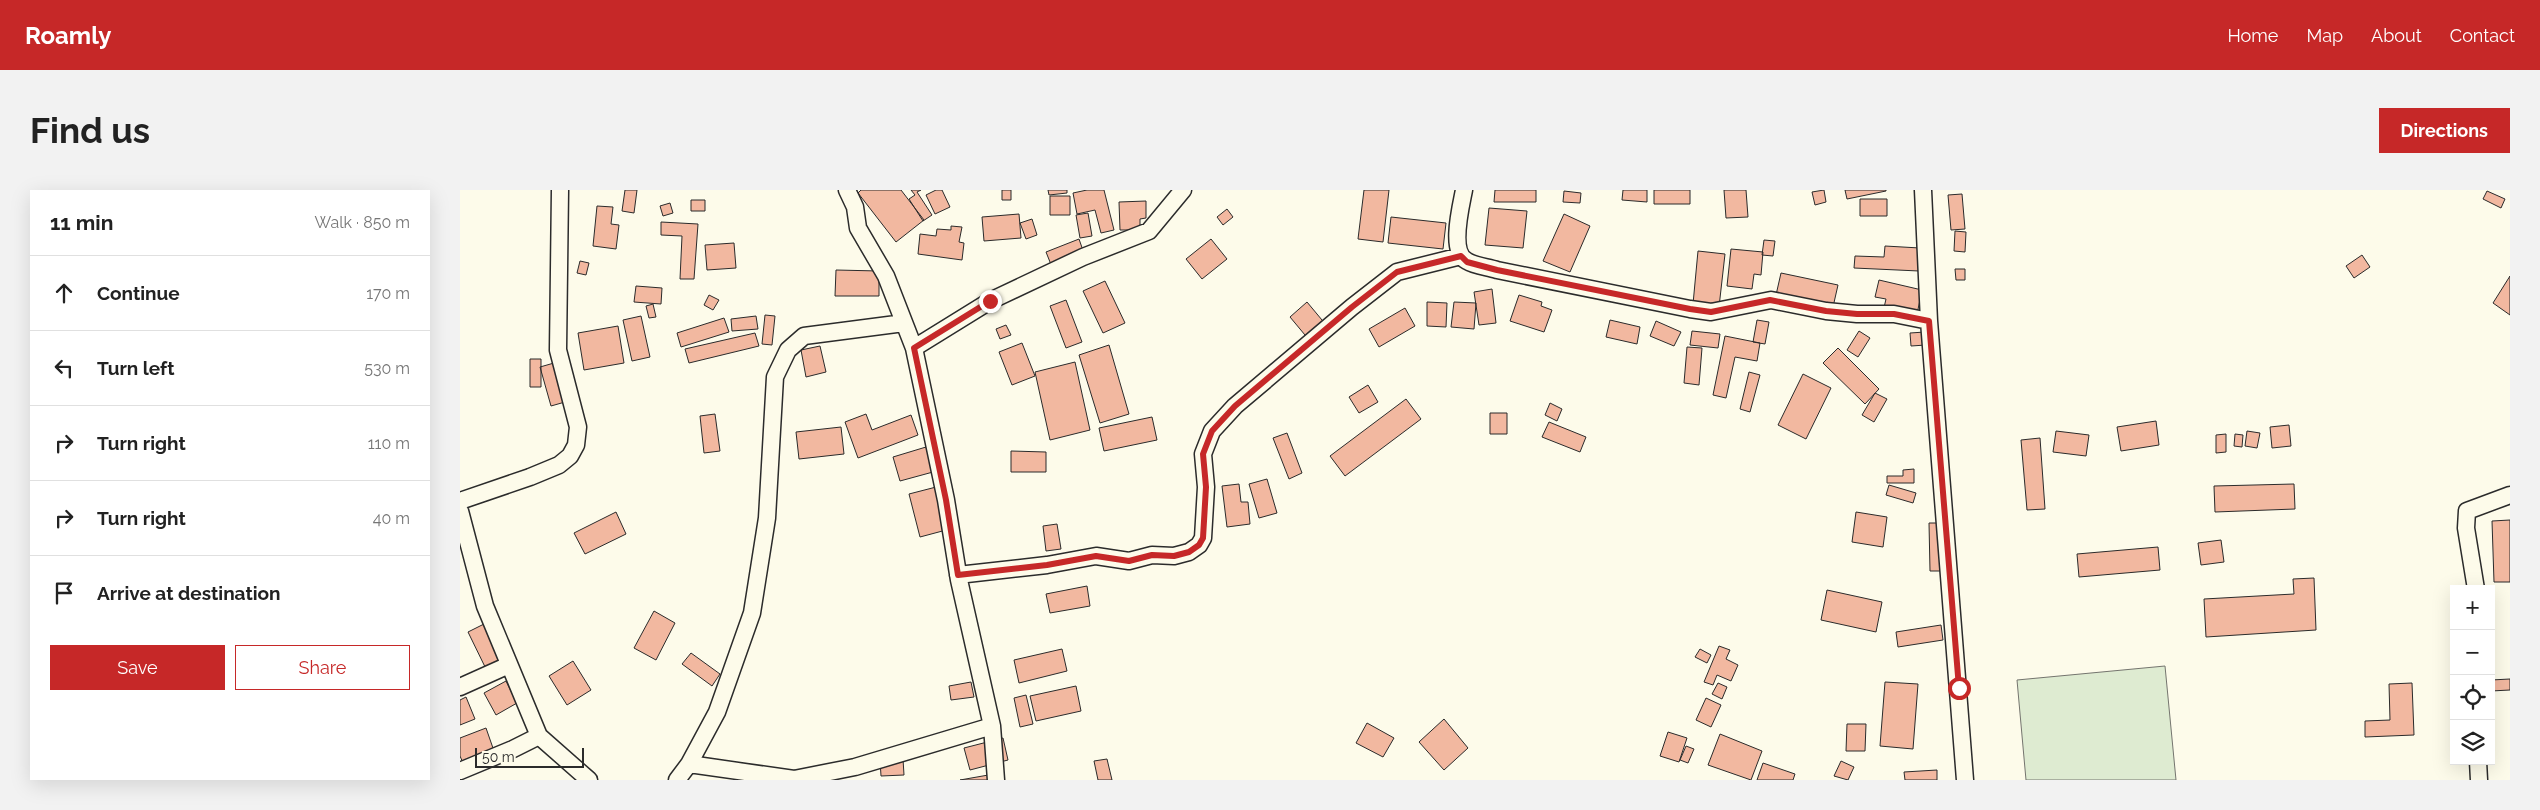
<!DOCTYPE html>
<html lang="en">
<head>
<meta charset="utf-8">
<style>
	body { margin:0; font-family:Raleway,sans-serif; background:#f2f2f2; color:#222 }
	.controls { position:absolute; right:15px; bottom:15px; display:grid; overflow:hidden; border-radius:0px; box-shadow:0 5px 20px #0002 }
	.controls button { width:45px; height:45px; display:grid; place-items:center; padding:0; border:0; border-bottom:1px solid #e0e0e0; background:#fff; color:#222; font:25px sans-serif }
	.scale { position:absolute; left:15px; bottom:12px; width:109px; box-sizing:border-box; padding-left:5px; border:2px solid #2b2b2b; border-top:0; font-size:14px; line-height:18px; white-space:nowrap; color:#2b2b2b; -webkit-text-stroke:4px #fdfbea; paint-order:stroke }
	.stop { position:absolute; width:15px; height:15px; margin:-11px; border:4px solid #c62828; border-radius:50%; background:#fff }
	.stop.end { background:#c62828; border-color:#fff; box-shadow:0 1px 5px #0008 }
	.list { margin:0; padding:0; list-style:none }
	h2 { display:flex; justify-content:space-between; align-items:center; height:65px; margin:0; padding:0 20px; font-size:21px }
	h2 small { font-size:16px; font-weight:400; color:#767676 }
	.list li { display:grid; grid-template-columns:32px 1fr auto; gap:15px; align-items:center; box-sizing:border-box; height:75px; padding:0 20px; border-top:1px solid #e0e0e0 }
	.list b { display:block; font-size:19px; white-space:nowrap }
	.list em { font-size:16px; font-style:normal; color:#767676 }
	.actions { display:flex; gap:10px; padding:15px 20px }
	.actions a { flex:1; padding:11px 0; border:1px solid #c62828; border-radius:0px; text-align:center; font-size:18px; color:#c62828 }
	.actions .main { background:#c62828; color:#fff }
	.icon { flex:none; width:28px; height:28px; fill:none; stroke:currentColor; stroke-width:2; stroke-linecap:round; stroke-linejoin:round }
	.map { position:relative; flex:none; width:2050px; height:590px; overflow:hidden; border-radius:0px }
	header { display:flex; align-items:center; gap:30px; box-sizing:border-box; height:70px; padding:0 25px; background:#c62828; color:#fff }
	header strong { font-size:24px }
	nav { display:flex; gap:28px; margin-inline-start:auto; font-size:18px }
	.intro { display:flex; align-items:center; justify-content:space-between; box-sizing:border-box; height:120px; padding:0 30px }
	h1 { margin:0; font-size:35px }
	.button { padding:12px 22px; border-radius:0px; background:#c62828; color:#fff; font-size:18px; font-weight:700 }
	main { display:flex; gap:30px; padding:0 30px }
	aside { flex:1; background:#fff; border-radius:0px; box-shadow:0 5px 20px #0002 }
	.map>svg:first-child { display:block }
	.green { fill:#deebd1; stroke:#74746e }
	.building { fill:#f2b8a0; stroke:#2b2b2b }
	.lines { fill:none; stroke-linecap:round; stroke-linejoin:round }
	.minor-casing { stroke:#2b2b2b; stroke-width:19 }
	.minor { stroke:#fdfbea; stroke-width:16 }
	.route { stroke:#c62828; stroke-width:6 }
</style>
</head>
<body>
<header>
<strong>Roamly</strong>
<nav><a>Home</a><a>Map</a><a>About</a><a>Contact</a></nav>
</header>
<div class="intro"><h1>Find us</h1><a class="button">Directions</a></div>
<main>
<aside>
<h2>11 min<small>Walk · 850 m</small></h2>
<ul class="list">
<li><svg class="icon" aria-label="ahead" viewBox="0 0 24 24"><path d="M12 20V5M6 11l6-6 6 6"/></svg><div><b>Continue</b></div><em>170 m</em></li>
<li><svg class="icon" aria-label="left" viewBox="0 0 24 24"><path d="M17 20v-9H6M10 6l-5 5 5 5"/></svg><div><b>Turn left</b></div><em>530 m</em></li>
<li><svg class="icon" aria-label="right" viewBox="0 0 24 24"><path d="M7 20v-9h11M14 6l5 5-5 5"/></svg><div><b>Turn right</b></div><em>110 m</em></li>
<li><svg class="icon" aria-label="right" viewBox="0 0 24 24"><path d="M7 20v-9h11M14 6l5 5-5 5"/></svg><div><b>Turn right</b></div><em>40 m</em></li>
<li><svg class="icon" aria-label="arrive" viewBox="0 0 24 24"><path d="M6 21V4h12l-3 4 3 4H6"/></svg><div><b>Arrive at destination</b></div></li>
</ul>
<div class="actions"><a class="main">Save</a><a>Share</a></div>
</aside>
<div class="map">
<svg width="2050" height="590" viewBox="0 0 2050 590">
	<rect width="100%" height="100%" fill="#fdfbea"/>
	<!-- green -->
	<path class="green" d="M 1705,476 L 1716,590 L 1566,590 L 1557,490 Z"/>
	<!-- building -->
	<path class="building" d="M 165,0 L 177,0 L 174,23 L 162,21 Z
		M 401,0 L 441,0 L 464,30 L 436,52 L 398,3 Z
		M 451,0 L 461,0 L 457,2 L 472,25 L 463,31 L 449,9 L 455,5 Z
		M 476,0 L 482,0 L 490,17 L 475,24 L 466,5 Z
		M 542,0 L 551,0 L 551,10 L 542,10 Z
		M 588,0 L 607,0 L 607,3 L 589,5 Z
		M 627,0 L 644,0 L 654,40 L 641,43 L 635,20 L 617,24 L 613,3 Z
		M 904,0 L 929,0 L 923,52 L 898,49 Z
		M 1035,0 L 1076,0 L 1076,12 L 1034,12 Z
		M 1163,0 L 1187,0 L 1187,12 L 1162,10 Z
		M 1194,0 L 1230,0 L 1230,14 L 1194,14 Z
		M 1264,0 L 1286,0 L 1288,27 L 1266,28 Z
		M 1364,0 L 1366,12 L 1355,15 L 1352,2 Z
		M 1385,0 L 1426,0 L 1426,1 L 1387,9 Z
		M 1104,1 L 1121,3 L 1120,13 L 1103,12 Z
		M 2027,1 L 2045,9 L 2041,18 L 2023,9 Z
		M 1502,4 L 1505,39 L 1491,40 L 1488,5 Z
		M 590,6 L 610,6 L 610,25 L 590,25 Z
		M 1400,9 L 1427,9 L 1427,26 L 1400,26 Z
		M 231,10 L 245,10 L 245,21 L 231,21 Z
		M 686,11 L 686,28 L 680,29 L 680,40 L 660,40 L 659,12 Z
		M 210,13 L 213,23 L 203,26 L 200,16 Z
		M 137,16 L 153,17 L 151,34 L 159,35 L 156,59 L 133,56 Z
		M 1029,18 L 1067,21 L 1063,58 L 1025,55 Z
		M 767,19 L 773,27 L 763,35 L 757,27 Z
		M 628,23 L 632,46 L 620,48 L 616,25 Z
		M 559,24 L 561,48 L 524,51 L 522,27 Z
		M 1104,24 L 1130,36 L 1110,82 L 1083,71 Z
		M 931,27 L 986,33 L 983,59 L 928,53 Z
		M 572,29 L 577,45 L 566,49 L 560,33 Z
		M 201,32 L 238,34 L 234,89 L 220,89 L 222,46 L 201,45 Z
		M 491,36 L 502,37 L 499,52 L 504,53 L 502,70 L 458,64 L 460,44 L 476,46 L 477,39 L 491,40 Z
		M 1495,41 L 1506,42 L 1505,62 L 1494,61 Z
		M 619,49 L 626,69 L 594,82 L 586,62 Z
		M 751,49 L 767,69 L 742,89 L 726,69 Z
		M 1304,50 L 1315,51 L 1313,66 L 1302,65 Z
		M 274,53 L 276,78 L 247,80 L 245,55 Z
		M 1425,56 L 1460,58 L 1459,81 L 1394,78 L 1395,66 L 1424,67 Z
		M 1271,59 L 1303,62 L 1301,85 L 1294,84 L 1292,99 L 1267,96 Z
		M 1238,61 L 1265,64 L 1259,117 L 1233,114 Z
		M 1902,65 L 1910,77 L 1894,88 L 1886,76 Z
		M 120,71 L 129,73 L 126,85 L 117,83 Z
		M 1495,79 L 1505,79 L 1505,90 L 1496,90 Z
		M 376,80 L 419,81 L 419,106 L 375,106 Z
		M 1321,83 L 1378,95 L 1373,117 L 1316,105 Z
		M 2050,86 L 2050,125 L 2033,113 Z
		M 1419,90 L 1462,100 L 1456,129 L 1423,122 L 1426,109 L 1415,107 Z
		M 645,91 L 665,133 L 643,143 L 623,101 Z
		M 176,96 L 202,98 L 201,114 L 174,112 Z
		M 1032,99 L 1036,133 L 1019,135 L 1014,102 Z
		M 249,105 L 259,110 L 253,120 L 244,115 Z
		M 1059,105 L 1082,112 L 1081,116 L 1092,120 L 1084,142 L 1050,131 Z
		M 606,110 L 622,152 L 606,158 L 590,116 Z
		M 847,112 L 867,136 L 850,151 L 830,127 Z
		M 967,112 L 987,113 L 986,137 L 967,136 Z
		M 994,112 L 1016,113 L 1014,139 L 991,137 Z
		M 193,114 L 196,127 L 189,128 L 186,116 Z
		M 945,118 L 955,136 L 919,157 L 909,139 Z
		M 305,125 L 315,126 L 312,155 L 302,154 Z
		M 181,126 L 190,167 L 172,171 L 163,130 Z
		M 296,126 L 298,139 L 272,141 L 271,129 Z
		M 264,128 L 269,142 L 221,157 L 217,143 Z
		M 1150,130 L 1180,137 L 1177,154 L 1146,147 Z
		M 1297,130 L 1309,132 L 1305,154 L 1293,152 Z
		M 1196,131 L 1221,142 L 1214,156 L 1190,146 Z
		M 546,135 L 551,145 L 540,149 L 536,139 Z
		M 158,136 L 164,173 L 124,180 L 118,143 Z
		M 1232,141 L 1260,144 L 1258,158 L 1230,155 Z
		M 1399,141 L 1410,148 L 1398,167 L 1387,160 Z
		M 1465,142 L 1466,155 L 1451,156 L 1450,143 Z
		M 295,143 L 299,156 L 229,173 L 225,159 Z
		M 1265,146 L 1300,153 L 1297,171 L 1275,167 L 1266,208 L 1253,205 Z
		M 562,153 L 575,186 L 552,195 L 539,162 Z
		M 649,155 L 669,224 L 640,233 L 619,165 Z
		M 360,156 L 366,182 L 346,187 L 341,160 Z
		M 1227,157 L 1242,158 L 1239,195 L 1224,193 Z
		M 1378,158 L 1419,199 L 1405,214 L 1363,173 Z
		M 70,169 L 81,169 L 81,197 L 70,197 Z
		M 108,169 L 119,208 L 91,216 L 80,177 Z
		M 615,172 L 630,240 L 590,250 L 575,182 Z
		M 1289,182 L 1300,185 L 1290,222 L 1280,219 Z
		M 1343,184 L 1371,198 L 1346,249 L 1318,235 Z
		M 908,195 L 918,212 L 899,223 L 889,207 Z
		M 1415,203 L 1427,209 L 1414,232 L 1402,225 Z
		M 946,209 L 961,229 L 885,286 L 870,266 Z
		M 1090,213 L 1102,219 L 1097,231 L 1085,225 Z
		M 1030,223 L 1047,223 L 1047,244 L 1030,244 Z
		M 255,224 L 260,261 L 244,263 L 240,226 Z
		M 406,224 L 412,240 L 451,225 L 458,245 L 398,268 L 385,232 Z
		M 692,227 L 697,250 L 644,261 L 639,238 Z
		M 1696,231 L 1699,255 L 1661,261 L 1657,237 Z
		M 1089,232 L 1126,247 L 1120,262 L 1082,247 Z
		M 1829,235 L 1831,256 L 1812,258 L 1810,237 Z
		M 381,237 L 384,264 L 339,269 L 336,242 Z
		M 1596,241 L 1629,245 L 1626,266 L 1593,262 Z
		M 1787,241 L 1800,243 L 1797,258 L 1785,256 Z
		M 827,243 L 842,283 L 829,289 L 813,248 Z
		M 1766,244 L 1766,262 L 1756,263 L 1756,245 Z
		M 1775,244 L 1783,245 L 1782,257 L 1774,256 Z
		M 1580,248 L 1585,319 L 1567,320 L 1561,250 Z
		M 466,257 L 473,282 L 440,291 L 433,267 Z
		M 551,261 L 586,262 L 586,282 L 551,282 Z
		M 1454,279 L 1454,293 L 1427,293 L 1427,286 L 1443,286 L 1443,280 Z
		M 807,289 L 817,323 L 799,328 L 789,294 Z
		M 779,294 L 781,312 L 788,312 L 790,334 L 767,337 L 762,296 Z
		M 1834,294 L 1835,319 L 1755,322 L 1754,296 Z
		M 1429,295 L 1456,303 L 1453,313 L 1426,305 Z
		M 480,296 L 490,339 L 460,347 L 449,304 Z
		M 156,322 L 166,344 L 125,364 L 114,343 Z
		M 1396,322 L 1427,327 L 1423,357 L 1392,352 Z
		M 2050,330 L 2050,392 L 2034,392 L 2032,331 Z
		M 1469,333 L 1486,333 L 1487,381 L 1470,381 Z
		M 597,334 L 601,359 L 586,361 L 583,336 Z
		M 1761,350 L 1764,372 L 1741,375 L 1738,353 Z
		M 1698,357 L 1700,380 L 1619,387 L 1617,364 Z
		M 1854,388 L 1856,440 L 1746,447 L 1744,409 L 1834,404 L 1833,389 Z
		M 627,396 L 630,416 L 590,423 L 586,404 Z
		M 1367,400 L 1422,412 L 1416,442 L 1361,430 Z
		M 194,421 L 215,433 L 196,470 L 174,458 Z
		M 26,433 L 46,473 L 28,483 L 8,442 Z
		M 1481,435 L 1483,450 L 1438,457 L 1436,442 Z
		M 1259,456 L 1270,460 L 1266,469 L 1278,475 L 1271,491 L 1257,485 L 1253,495 L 1244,492 Z
		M 602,459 L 607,481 L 559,493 L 554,470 Z
		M 1240,459 L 1251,465 L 1247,473 L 1235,467 Z
		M 231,463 L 260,484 L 252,496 L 222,474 Z
		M 113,471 L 131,500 L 107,515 L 89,486 Z
		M 2050,489 L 2050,500 L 2031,501 L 2031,490 Z
		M 46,491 L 57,513 L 36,525 L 24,503 Z
		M 511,492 L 514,507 L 491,510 L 489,496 Z
		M 1425,492 L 1458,494 L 1453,559 L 1420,556 Z
		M 1258,493 L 1267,497 L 1262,509 L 1252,504 Z
		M 1952,493 L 1954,545 L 1905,547 L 1905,531 L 1930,530 L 1929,494 Z
		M 616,496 L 621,521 L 576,531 L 570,506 Z
		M 566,505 L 573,534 L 560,537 L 554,508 Z
		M 6,507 L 15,529 L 0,535 L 0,510 Z
		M 1246,508 L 1261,515 L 1251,537 L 1236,530 Z
		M 984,529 L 1008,558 L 984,580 L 959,552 Z
		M 907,533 L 934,548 L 923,567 L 896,553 Z
		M 1387,534 L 1406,534 L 1405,561 L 1386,561 Z
		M 26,538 L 34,561 L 3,573 L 0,566 L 0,548 Z
		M 1208,542 L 1227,548 L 1219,572 L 1200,566 Z
		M 1260,544 L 1302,561 L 1291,590 L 1248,575 Z
		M 543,548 L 548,570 L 510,580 L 504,558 Z
		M 1226,556 L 1234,559 L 1228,573 L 1220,570 Z
		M 443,569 L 444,585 L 421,586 L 420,570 Z
		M 647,569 L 652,590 L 638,590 L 634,571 Z
		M 1381,571 L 1394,577 L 1388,590 L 1374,586 Z
		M 1303,573 L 1335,584 L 1333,590 L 1297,590 Z
		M 1477,580 L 1477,590 L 1445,590 L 1444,582 Z
		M 534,584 L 535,590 L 500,590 Z"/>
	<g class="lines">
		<!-- minor casing -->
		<g class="minor-casing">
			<path id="minor" d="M 387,0 L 395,17 L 398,38 L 426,86 L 454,158 L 486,310 L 499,390 L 532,536 L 536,590
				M 1004,0 C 1001,16 989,62 1007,71 C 1015,76 1028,77 1037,80 L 1230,119 L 1251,122 L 1311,110 L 1366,121 L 1397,124 L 1434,124 L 1469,131
				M 1463,0 L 1469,131 L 1505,590
				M 454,158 L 530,111 L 623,67 L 689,41 L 723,0
				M 0,311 L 70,287 L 99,275 L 110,266 L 116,255 L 118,237 L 98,160 L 100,0
				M 0,321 L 25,416 L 79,546 L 129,590
				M 498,385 L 587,375 L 636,366 L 669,371 L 692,365 L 714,366 L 729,362 L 739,355 L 743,348 L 746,297 L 743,264 L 752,241 L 775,216 L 892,117 L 937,82 L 1001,66
				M 2016,399 L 2006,338 L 2007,321 L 2050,305
				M 0,497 L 49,475
				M 2018,571 L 2019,590
				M 229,574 L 334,589 L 395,577 L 532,536
				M 0,581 L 53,559 L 79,546
				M 217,590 L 229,574 L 257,522 L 292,423 L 307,328 L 315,187 L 328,160 L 344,146 L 444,133"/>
		</g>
		<!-- minor -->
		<use href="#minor" class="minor"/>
	</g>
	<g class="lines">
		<!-- route -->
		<path class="route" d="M 530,111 L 454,158 L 486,310 L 498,385 L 587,375 L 636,366 L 669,371 L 692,365 L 714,366 L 729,362 L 739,355 L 743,348 L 746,297 L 743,264 L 752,241 L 775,216 L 892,117 L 937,82 L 1001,66 L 1007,72 L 1037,80 L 1230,119 L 1251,122 L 1310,110 L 1366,121 L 1397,124 L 1434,124 L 1469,131 L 1499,498"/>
	</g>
</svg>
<div class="controls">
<button>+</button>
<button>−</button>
<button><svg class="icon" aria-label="locate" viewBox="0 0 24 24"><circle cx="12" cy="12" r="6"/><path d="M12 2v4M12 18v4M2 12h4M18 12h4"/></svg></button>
<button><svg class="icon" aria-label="layers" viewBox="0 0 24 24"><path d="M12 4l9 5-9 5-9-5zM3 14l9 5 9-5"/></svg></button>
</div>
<div class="scale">50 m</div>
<div class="stop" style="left:1499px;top:498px"></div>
<div class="stop end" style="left:530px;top:111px"></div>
</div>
</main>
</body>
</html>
